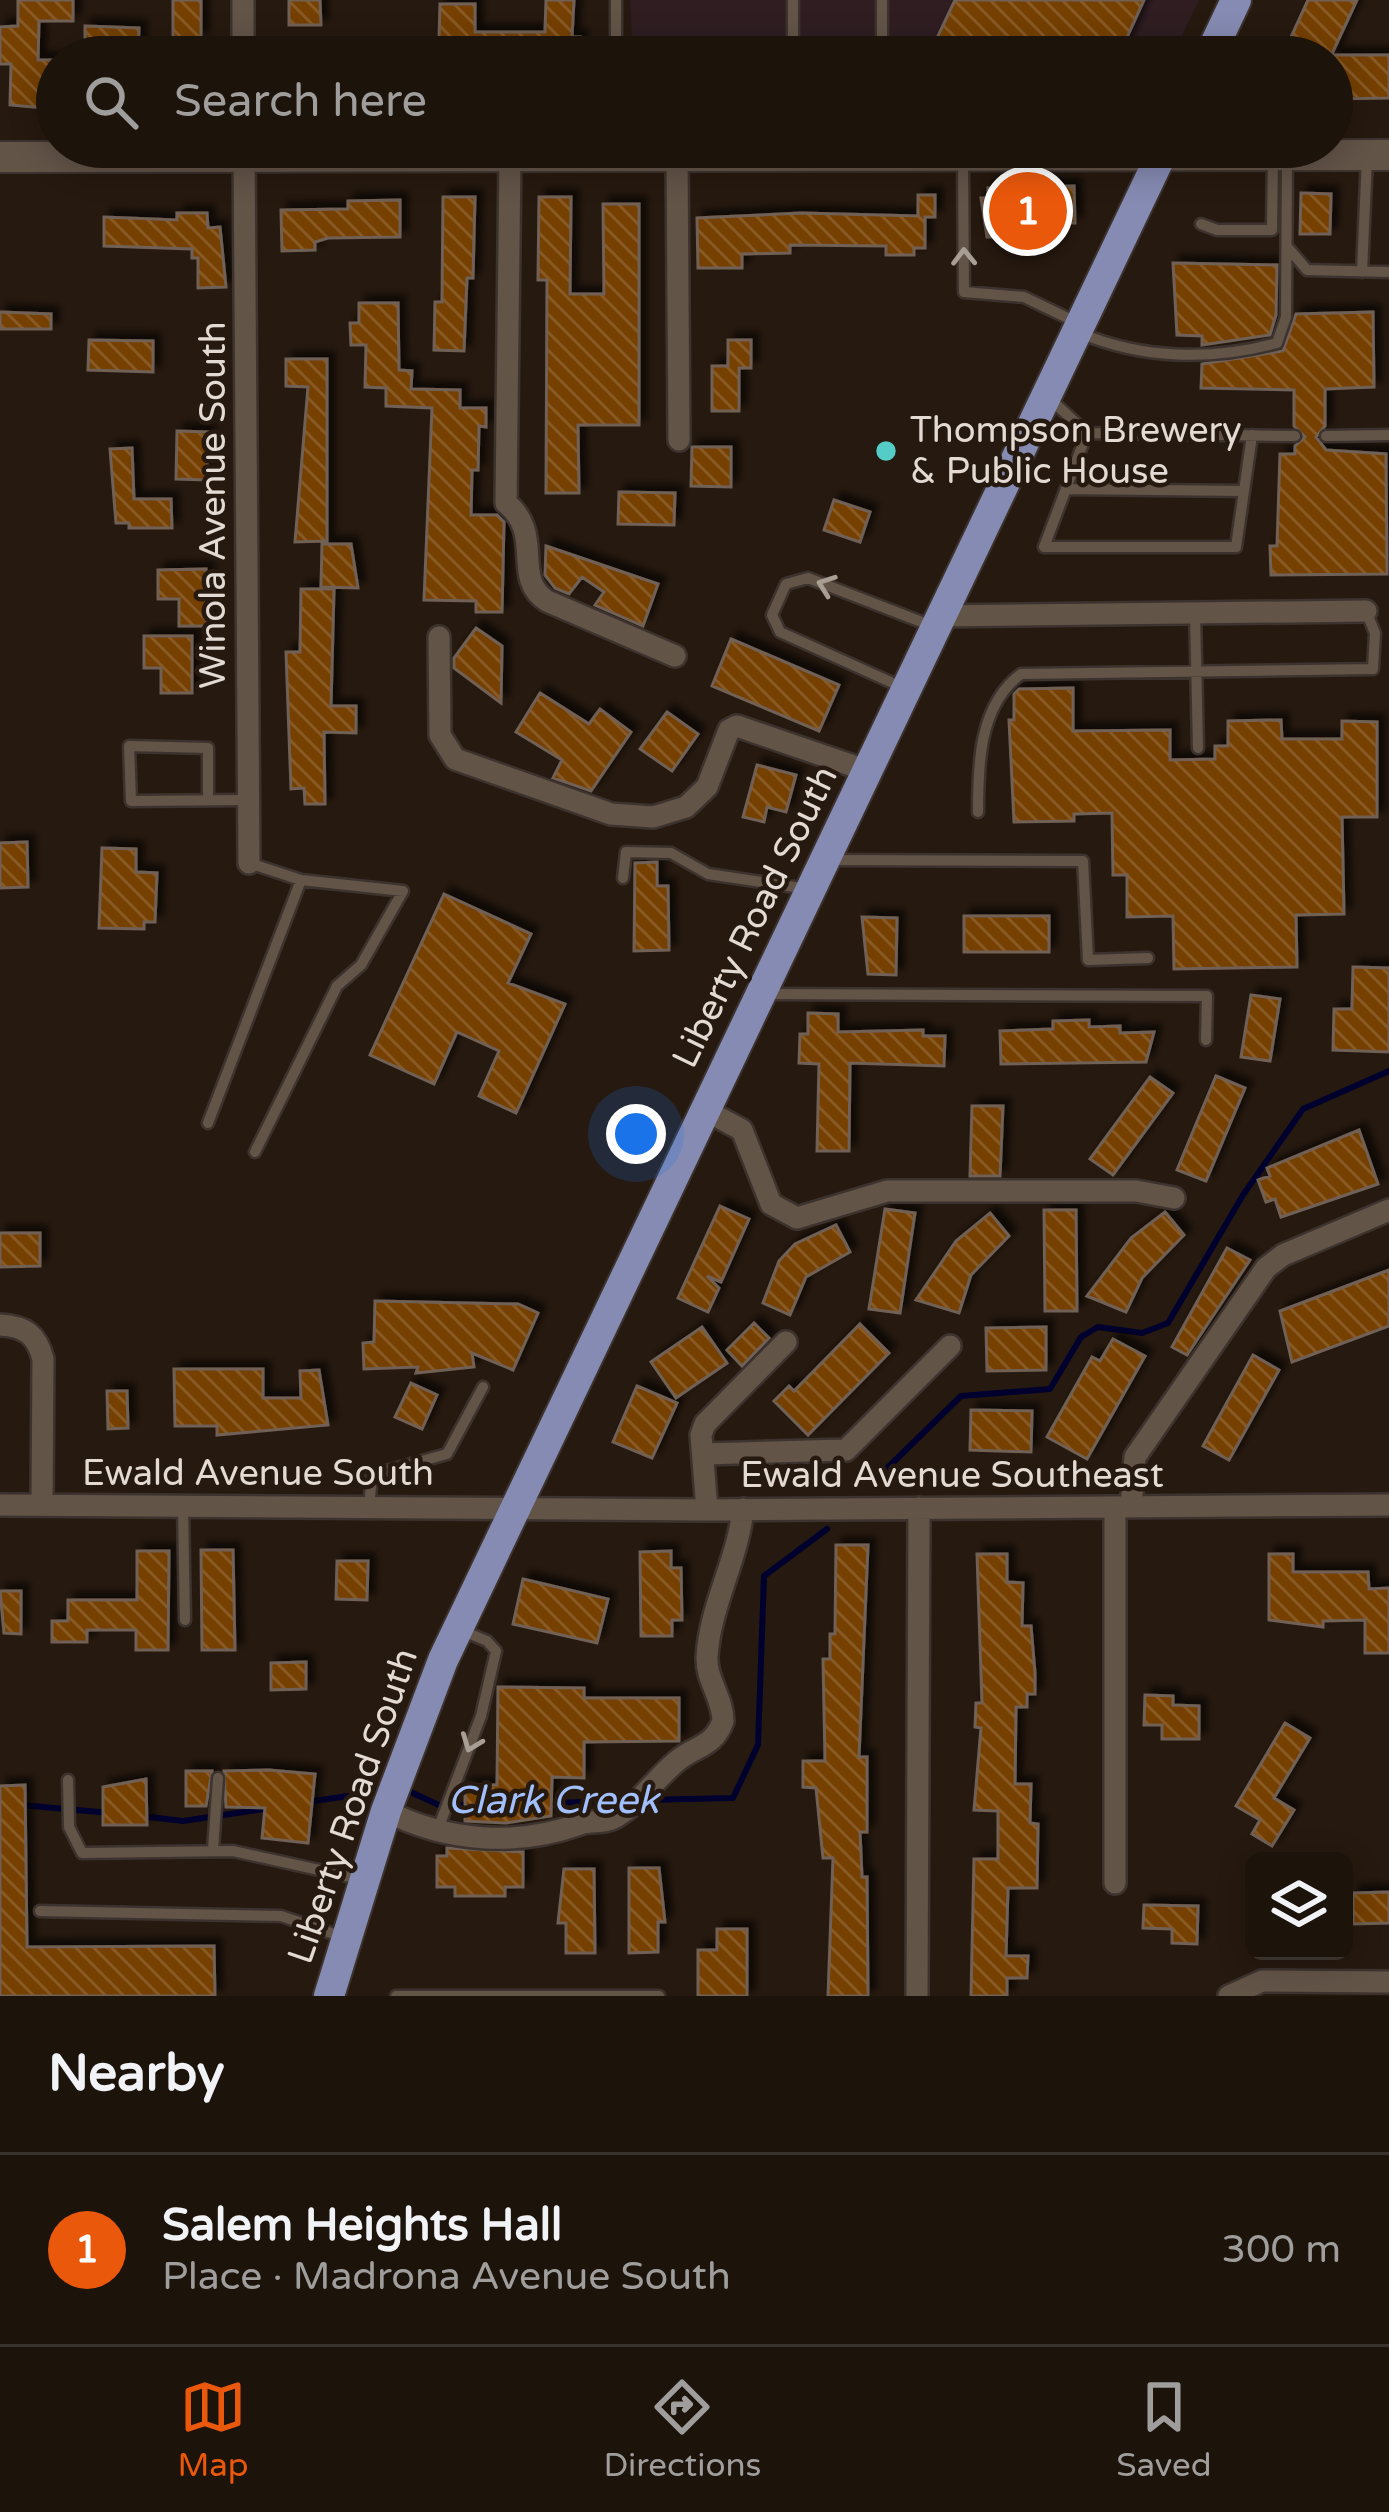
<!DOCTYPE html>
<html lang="en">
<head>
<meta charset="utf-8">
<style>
	body { margin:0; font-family:"Varela Round",sans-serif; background:#292019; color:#f1f3f6 }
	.controls { position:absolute; right:36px; bottom:36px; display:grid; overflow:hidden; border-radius:18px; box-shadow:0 6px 30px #0003 }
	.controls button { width:108px; height:108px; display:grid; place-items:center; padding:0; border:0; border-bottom:3px solid #3a322c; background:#1c130b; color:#f1f3f6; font:60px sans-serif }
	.you { position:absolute; left:636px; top:1134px; width:42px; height:42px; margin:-30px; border:9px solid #fff; border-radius:50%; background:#1a73e8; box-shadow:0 0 0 18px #1a73e833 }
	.badge { display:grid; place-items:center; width:78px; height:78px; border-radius:50%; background:#ea580c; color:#fff; font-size:39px; font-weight:700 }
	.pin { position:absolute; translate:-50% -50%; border:6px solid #fff; box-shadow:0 3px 12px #0006 }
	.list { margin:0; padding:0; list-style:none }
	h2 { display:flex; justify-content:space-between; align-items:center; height:156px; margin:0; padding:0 48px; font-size:51px }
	h2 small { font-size:39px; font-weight:400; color:#a09e9d }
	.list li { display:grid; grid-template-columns:78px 1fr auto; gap:36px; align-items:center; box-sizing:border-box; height:192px; padding:0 48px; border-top:3px solid #3a322c }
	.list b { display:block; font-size:45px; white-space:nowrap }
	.list p { margin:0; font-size:39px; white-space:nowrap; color:#a09e9d }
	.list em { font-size:39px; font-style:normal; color:#a09e9d }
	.icon { flex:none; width:66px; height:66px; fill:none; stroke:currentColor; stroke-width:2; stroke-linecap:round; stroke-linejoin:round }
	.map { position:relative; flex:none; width:1389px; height:1996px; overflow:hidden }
	.search { position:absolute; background:#1c130b; box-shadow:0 6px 30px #0003; left:36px; right:36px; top:36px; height:132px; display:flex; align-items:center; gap:30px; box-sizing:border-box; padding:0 42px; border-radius:66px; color:#a09e9d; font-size:45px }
	.sheet { height:348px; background:#1c130b }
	nav { display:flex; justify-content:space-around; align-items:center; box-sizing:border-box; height:168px; border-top:3px solid #3a322c; background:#1c130b; font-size:33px; color:#a09e9d }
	nav a { display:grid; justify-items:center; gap:6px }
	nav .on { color:#ea580c }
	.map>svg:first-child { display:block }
	.education { fill:#2f1d22 }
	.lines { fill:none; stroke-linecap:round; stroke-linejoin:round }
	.stream { stroke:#00002e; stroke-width:6 }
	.building { fill:url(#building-back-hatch); stroke:#706155; stroke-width:3; filter:url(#shadow) }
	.lane-casing { stroke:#3d332e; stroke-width:15 }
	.street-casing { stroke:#3d332e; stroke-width:26 }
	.secondary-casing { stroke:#3d332e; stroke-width:34 }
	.primary-casing { stroke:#3d332e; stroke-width:34 }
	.lane { stroke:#635448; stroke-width:10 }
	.street { stroke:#635448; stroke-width:21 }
	.secondary { stroke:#635448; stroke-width:30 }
	.primary { stroke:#868bb3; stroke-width:30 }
	.oneway { stroke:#a99e94 }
	.poi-dot { fill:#54cdc7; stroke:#26190f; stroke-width:4.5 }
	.labels { text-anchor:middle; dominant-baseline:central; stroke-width:9; stroke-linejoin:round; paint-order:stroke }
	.poi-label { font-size:36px; fill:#e3dad3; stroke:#26190f; text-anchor:start }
	.street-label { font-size:36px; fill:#e3dad3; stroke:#26190f }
	.water-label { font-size:39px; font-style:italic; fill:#a0bffb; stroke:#26190f }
</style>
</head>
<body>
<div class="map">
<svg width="1389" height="1996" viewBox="0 0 1389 1996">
	<defs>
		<pattern id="building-back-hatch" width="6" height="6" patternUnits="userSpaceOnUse" patternTransform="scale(3)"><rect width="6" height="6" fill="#753f02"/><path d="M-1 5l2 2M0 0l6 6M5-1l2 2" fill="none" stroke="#885a26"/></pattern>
		<filter id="shadow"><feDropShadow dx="7" dy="-7" stdDeviation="3" flood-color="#0009"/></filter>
	</defs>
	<rect width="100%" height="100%" fill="#26190f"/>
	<!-- education -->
	<path class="education" d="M 630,0 L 1199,0 L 1172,57 L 633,57 Z"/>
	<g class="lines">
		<!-- stream -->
		<path class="stream" d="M 874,1481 L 961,1396 L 1050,1389 L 1081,1337 L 1098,1327 L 1142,1333 L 1168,1323 L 1243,1195 L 1303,1109 L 1389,1071
			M 402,1788 L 441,1806 L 469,1805
			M 644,1800 L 733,1798 L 758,1745 L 764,1576 L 827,1529
			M 307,1802 L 383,1791
			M 548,1803 L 625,1801
			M 21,1805 L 110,1813
			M 141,1816 L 183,1821 L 271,1808"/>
	</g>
	<!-- building -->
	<path class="building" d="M 18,0 L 73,0 L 73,21 L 39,21 L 38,60 L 57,60 L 56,109 L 10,105 L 11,64 L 0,64 L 0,27 L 18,26 Z
		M 173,0 L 201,0 L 201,38 L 173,38 Z
		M 289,0 L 320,0 L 321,25 L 289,25 Z
		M 546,0 L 574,0 L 572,37 L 580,37 L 579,57 L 491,57 L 491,51 L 446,51 L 446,40 L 439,40 L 440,4 L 475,4 L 475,32 L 545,32 Z
		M 955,0 L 1144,0 L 1118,57 L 928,57 Z
		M 1308,0 L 1357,0 L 1331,56 L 1291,37 Z
		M 85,26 L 139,28 L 138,57 L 85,52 Z
		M 1332,55 L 1389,55 L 1389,98 L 1332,99 Z
		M 1074,186 L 1075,223 L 1042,223 L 1042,237 L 987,237 L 981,198 L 988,198 L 988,188 Z
		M 1301,193 L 1331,194 L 1330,234 L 1300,234 Z
		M 918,195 L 935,195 L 935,217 L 925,217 L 925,248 L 914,248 L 914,255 L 886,255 L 886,246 L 790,245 L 790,253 L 742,254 L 742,268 L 698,268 L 697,218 L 801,213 L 918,216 Z
		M 443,197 L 475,197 L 473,278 L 467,278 L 464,351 L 434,350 L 435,302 L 442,302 Z
		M 539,197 L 571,197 L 570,294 L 604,294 L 603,204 L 639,204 L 639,425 L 578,425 L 579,493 L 546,493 L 547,280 L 538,280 Z
		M 400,200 L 400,237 L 328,238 L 315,242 L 315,250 L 282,251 L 281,210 L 348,209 L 348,201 Z
		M 177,213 L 207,213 L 208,228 L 220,227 L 226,287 L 198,288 L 198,258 L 192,258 L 192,249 L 104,246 L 104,217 L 177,220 Z
		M 1173,263 L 1277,265 L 1276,315 L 1270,335 L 1202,345 L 1202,336 L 1177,335 Z
		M 359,303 L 398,303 L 399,370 L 412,371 L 411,389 L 460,390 L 460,408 L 486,408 L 486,427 L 479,426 L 478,470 L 472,470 L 471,515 L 497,515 L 504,522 L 502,612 L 476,612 L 476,601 L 424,600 L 432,408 L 386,406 L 386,388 L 365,387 L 366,345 L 351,345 L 350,323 L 359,323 Z
		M 0,312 L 51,314 L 51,329 L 0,329 Z
		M 1373,312 L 1374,387 L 1325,389 L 1325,426 L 1316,437 L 1326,450 L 1386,454 L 1387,574 L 1271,575 L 1270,546 L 1277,546 L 1280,454 L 1295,454 L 1295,446 L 1305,437 L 1294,426 L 1294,390 L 1201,388 L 1202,364 L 1283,351 L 1296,314 Z
		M 89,340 L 153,341 L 153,372 L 88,370 Z
		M 728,340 L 751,340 L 751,368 L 739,368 L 739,411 L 712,411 L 712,366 L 728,366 Z
		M 286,359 L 327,359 L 327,541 L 295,542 L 308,387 L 286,386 Z
		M 177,431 L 208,432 L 207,480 L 176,479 Z
		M 692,447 L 731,447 L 731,487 L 691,486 Z
		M 132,448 L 134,499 L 171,499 L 172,528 L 129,528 L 129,523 L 116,523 L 110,449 Z
		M 619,492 L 675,493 L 674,525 L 618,524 Z
		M 834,500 L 870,512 L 860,542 L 824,530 Z
		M 322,544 L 351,544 L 358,588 L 321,587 Z
		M 546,546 L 658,584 L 643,626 L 595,605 L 604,592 L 582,577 L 569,594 L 555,588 L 545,575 Z
		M 206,569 L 207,626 L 179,626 L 179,599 L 158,599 L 158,570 Z
		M 301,589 L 334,589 L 331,706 L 356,706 L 356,733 L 324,732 L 325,804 L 305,804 L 304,788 L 291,789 L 286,652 L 300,652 Z
		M 476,628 L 502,646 L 501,703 L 454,668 L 454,658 Z
		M 144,636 L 192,636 L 192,693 L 161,693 L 161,668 L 144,668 Z
		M 731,639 L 839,685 L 819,731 L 712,686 Z
		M 1073,688 L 1073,731 L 1170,730 L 1170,760 L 1215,759 L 1215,746 L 1228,746 L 1228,721 L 1281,720 L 1282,739 L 1342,739 L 1342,721 L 1377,722 L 1377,817 L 1342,817 L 1344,914 L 1296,915 L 1297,967 L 1174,969 L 1173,916 L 1127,917 L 1127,875 L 1113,875 L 1112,813 L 1074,814 L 1074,821 L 1014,822 L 1009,720 L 1014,720 L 1014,694 L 1019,689 Z
		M 540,693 L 589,724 L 600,709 L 631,732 L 591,791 L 553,778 L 562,760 L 516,732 Z
		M 667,712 L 698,734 L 672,771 L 640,749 Z
		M 757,765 L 796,775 L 786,812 L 767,807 L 764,822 L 743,817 Z
		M 27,842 L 28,887 L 0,888 L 0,843 Z
		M 102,848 L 136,849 L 136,872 L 157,873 L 155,922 L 144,922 L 144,929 L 99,928 Z
		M 657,862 L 657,886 L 668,886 L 669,950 L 634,951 L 635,863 Z
		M 444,894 L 531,934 L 508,983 L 565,1004 L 516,1113 L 479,1096 L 499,1051 L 457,1032 L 434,1084 L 370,1055 Z
		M 964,916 L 1049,916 L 1049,952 L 964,952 Z
		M 862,917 L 897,918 L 896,975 L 868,974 Z
		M 1353,967 L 1389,968 L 1389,1052 L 1333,1050 L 1334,1009 L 1352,1009 Z
		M 1251,995 L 1280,999 L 1270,1061 L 1241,1057 Z
		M 808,1013 L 838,1014 L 838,1032 L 923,1030 L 923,1036 L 945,1036 L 944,1066 L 850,1063 L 849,1151 L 817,1151 L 819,1064 L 799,1063 L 800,1034 L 808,1034 Z
		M 1089,1020 L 1089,1027 L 1120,1026 L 1120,1033 L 1154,1032 L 1146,1062 L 1001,1064 L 1000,1031 L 1053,1029 L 1053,1021 Z
		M 1216,1076 L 1245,1088 L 1206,1181 L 1177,1170 Z
		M 1150,1077 L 1173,1093 L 1113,1175 L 1090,1159 Z
		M 972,1106 L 1003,1106 L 1000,1176 L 970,1176 Z
		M 1359,1130 L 1378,1184 L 1281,1217 L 1275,1199 L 1266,1202 L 1258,1180 L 1270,1176 L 1267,1168 Z
		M 720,1206 L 749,1219 L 721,1282 L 707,1276 L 719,1288 L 708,1312 L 678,1298 Z
		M 885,1209 L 915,1213 L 900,1313 L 869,1309 Z
		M 1044,1210 L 1076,1210 L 1077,1311 L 1045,1311 Z
		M 1165,1212 L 1184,1235 L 1142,1278 L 1126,1312 L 1087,1296 L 1131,1238 Z
		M 990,1213 L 1009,1236 L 971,1275 L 959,1313 L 916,1300 L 956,1241 Z
		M 836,1225 L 850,1252 L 806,1277 L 790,1315 L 763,1303 L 779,1261 L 795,1244 Z
		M 0,1233 L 40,1233 L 40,1266 L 0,1267 Z
		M 1227,1248 L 1250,1260 L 1187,1355 L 1172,1347 Z
		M 1389,1270 L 1389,1326 L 1292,1362 L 1280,1311 Z
		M 375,1301 L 518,1304 L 538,1313 L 513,1370 L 472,1353 L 474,1367 L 416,1373 L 418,1367 L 364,1369 L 363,1343 L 374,1342 Z
		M 754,1323 L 769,1338 L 742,1366 L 727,1350 Z
		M 860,1324 L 889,1353 L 808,1435 L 774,1401 L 789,1386 L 794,1391 Z
		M 702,1327 L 727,1363 L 676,1398 L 651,1362 Z
		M 1046,1327 L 1046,1370 L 987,1371 L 986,1328 Z
		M 1113,1339 L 1145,1356 L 1087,1459 L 1047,1437 L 1092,1357 L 1100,1361 Z
		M 1253,1355 L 1279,1370 L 1229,1460 L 1203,1446 Z
		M 174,1369 L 263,1369 L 263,1398 L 301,1398 L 300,1371 L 319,1370 L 328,1425 L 217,1435 L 217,1426 L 175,1426 Z
		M 411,1383 L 437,1395 L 422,1429 L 395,1417 Z
		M 637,1386 L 677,1403 L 652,1458 L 613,1442 Z
		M 107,1391 L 127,1391 L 128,1428 L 108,1429 Z
		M 971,1410 L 1032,1411 L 1031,1452 L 970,1450 Z
		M 836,1545 L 868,1545 L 859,1757 L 867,1757 L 867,1832 L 860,1832 L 862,1877 L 867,1877 L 868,1996 L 828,1996 L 833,1858 L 823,1858 L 816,1788 L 803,1787 L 803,1761 L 825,1761 L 823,1659 L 830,1659 L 830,1634 L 835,1634 Z
		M 201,1550 L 233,1550 L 235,1650 L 202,1650 Z
		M 137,1551 L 169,1551 L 168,1650 L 136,1650 L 136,1630 L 87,1630 L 87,1642 L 52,1642 L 52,1621 L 68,1621 L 68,1600 L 137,1600 Z
		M 671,1551 L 671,1568 L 681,1568 L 682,1620 L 672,1620 L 672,1636 L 641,1636 L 640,1552 Z
		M 977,1554 L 1007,1554 L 1007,1582 L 1023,1583 L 1022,1626 L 1031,1626 L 1035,1673 L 1035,1694 L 1027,1694 L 1027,1707 L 1016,1707 L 1015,1784 L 1031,1784 L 1030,1823 L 1038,1824 L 1037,1888 L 1008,1888 L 1006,1956 L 1028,1956 L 1027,1978 L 1007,1978 L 1007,1996 L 971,1996 L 974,1859 L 998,1859 L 998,1811 L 974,1810 L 981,1728 L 975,1727 L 976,1703 L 982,1703 Z
		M 1269,1554 L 1293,1554 L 1293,1572 L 1368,1572 L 1369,1589 L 1389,1588 L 1389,1653 L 1365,1653 L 1365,1620 L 1323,1621 L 1323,1627 L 1269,1620 Z
		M 337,1561 L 368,1561 L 367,1600 L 336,1599 Z
		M 523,1579 L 608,1599 L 597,1643 L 513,1624 Z
		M 0,1591 L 21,1591 L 21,1634 L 4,1633 Z
		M 306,1662 L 306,1689 L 271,1690 L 271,1663 Z
		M 498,1687 L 584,1688 L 584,1698 L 679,1698 L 679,1741 L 584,1742 L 584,1778 L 552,1777 L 551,1816 L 506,1823 L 465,1821 L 465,1785 L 497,1785 Z
		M 1145,1695 L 1173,1696 L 1173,1705 L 1199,1706 L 1199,1739 L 1162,1739 L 1162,1725 L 1144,1725 Z
		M 1285,1723 L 1310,1738 L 1274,1798 L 1294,1810 L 1272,1846 L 1252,1834 L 1260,1820 L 1236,1806 Z
		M 269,1770 L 315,1774 L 308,1843 L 262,1838 L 265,1808 L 226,1807 L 224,1771 Z
		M 186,1771 L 212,1771 L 206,1806 L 186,1806 Z
		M 146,1779 L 147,1825 L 103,1825 L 103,1787 Z
		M 25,1785 L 27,1947 L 214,1946 L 215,1996 L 0,1996 L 0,1786 Z
		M 447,1848 L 523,1852 L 523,1887 L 505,1887 L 505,1896 L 455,1896 L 455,1887 L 437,1887 L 437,1856 L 447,1856 Z
		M 629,1868 L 659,1868 L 665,1922 L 658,1922 L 658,1952 L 629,1953 Z
		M 564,1869 L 594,1869 L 595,1953 L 566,1953 L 566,1923 L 558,1923 Z
		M 1389,1892 L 1389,1923 L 1353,1924 L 1353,1893 Z
		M 1144,1905 L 1198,1906 L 1197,1944 L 1172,1943 L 1172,1929 L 1143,1928 Z
		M 717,1929 L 747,1929 L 747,1996 L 698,1996 L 698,1950 L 717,1950 Z"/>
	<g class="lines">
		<!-- lane casing -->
		<g class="lane-casing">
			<path id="lane" d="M 793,0 L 793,57
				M 616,57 L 616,0
				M 882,57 L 882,0
				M 963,162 L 964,292 L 1024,297 L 1078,323
				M 1201,224 L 1217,230 L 1272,230 L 1273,157
				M 1289,249 L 1307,270 L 1389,272
				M 1362,272 L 1367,157
				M 1080,333 C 1142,359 1211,361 1277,343 L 1286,317 L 1287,158
				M 1048,397 L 1087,433 L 1295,436
				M 1087,433 L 1044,547 L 1236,547 L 1252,435
				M 1326,436 L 1389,435
				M 1066,489 L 1244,491
				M 1195,613 L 1198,748
				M 906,689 L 780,632 L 772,615 L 786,584 L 808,578 L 932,626
				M 208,800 L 208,748 L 129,746 L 131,801 L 247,800
				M 978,812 C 978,764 979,705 1021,674 L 1373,669 L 1375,633 L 1366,611
				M 828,860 L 1083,861 L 1088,960 L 1148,958
				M 249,863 L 301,880 L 403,891 L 361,965 L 337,986 L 255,1152
				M 623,878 L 626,852 L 671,853 L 708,874 L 808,889
				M 764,994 L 1207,996 L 1206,1040
				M 208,1123 L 301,880
				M 183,1506 L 185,1620
				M 369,1507 L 372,1475 L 447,1454 L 483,1387
				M 68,1780 L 69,1827 L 82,1853 L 233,1851 L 360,1879
				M 438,1829 L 481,1716 L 496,1651 L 487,1641 L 463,1631
				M 213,1850 L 218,1778
				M 40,1911 L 281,1916 L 343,1937
				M 396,1996 L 659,1996"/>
		</g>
		<!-- street casing -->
		<g class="street-casing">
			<path id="street" d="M 243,0 L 243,57
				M 244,148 L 249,863
				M 510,156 L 506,503 C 545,534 511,578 547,601 L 675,656
				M 677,156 L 679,440
				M 940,616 L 1366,611
				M 439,637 L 440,735 L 455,759 L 611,814 L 653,817 L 686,807 L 707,787 L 729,730 L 737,726 L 868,771
				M 705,1110 L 742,1130 L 771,1204 L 797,1218 L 887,1191 L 1136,1191 L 1174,1198
				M 0,1325 C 25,1326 37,1335 43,1359 L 42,1505
				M 704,1454 L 846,1450 L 950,1346
				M 0,1505 L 707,1510 L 1389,1505
				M 1131,1506 L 1135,1457 L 1266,1268 L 1283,1255 L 1389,1210
				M 1115,1507 L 1115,1883
				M 707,1510 L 701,1435 L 705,1424 L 786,1342
				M 386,1811 C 448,1842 516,1847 580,1824 C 592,1820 605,1824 616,1817 C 641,1802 655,1779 677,1761 C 696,1745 713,1748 723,1721 C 723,1698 706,1680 707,1657 C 710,1605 738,1560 743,1509
				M 917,1996 L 919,1508
				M 1229,1996 L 1262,1981 L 1389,1982"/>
		</g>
		<!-- secondary casing -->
		<g class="secondary-casing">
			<path id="secondary" d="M 0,157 L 1389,155"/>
		</g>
		<!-- primary casing -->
		<g class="primary-casing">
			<path id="primary" d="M 1209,57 L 1236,0
				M 329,1996 L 386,1811 L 443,1660 L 1165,147"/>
		</g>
		<!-- lane -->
		<use href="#lane" class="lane"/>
		<!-- street -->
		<use href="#street" class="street"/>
		<!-- secondary -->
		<use href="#secondary" class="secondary"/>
		<!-- primary -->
		<use href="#primary" class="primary"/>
	</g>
	<!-- one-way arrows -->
	<defs><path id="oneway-chevron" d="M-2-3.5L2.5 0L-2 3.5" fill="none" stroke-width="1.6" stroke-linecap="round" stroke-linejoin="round" transform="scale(3)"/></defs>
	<g class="oneway">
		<use href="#oneway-chevron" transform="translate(964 257) rotate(-91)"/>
		<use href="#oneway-chevron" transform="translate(826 585) rotate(-160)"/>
		<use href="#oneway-chevron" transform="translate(471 1743) rotate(111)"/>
	</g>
	<!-- markers -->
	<circle class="poi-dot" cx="886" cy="451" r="12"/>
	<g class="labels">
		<!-- poi labels -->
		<g class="poi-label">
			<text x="910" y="430">Thompson Brewery<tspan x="910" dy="41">&amp; Public House</tspan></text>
		</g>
		<!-- street labels -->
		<g class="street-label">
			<text transform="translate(213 505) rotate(-90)">Winola Avenue South</text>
			<text transform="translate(755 917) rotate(-64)">Liberty Road South</text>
			<text x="258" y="1473">Ewald Avenue South</text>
			<text x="952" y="1475">Ewald Avenue Southeast</text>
			<text transform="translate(353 1806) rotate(-71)">Liberty Road South</text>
		</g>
		<!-- water labels -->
		<g class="water-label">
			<text x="553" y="1800">Clark Creek</text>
		</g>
	</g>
</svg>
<div class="controls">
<button><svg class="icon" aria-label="layers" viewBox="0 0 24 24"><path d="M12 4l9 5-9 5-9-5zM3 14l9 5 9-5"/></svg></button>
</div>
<div class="you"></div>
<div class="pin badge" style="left:1028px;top:211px">1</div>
<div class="search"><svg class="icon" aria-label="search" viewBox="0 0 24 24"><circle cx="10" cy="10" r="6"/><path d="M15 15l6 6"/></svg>Search here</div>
</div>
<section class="sheet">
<h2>Nearby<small></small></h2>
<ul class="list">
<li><span class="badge">1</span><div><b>Salem Heights Hall</b><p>Place · Madrona Avenue South</p></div><em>300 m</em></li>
</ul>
</section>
<nav>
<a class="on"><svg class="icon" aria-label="map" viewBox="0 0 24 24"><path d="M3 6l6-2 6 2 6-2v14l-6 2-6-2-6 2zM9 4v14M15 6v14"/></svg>Map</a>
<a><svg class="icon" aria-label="directions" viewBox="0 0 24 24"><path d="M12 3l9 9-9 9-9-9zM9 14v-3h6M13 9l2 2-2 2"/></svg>Directions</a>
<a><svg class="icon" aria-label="saved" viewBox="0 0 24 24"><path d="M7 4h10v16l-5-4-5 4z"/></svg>Saved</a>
</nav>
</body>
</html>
